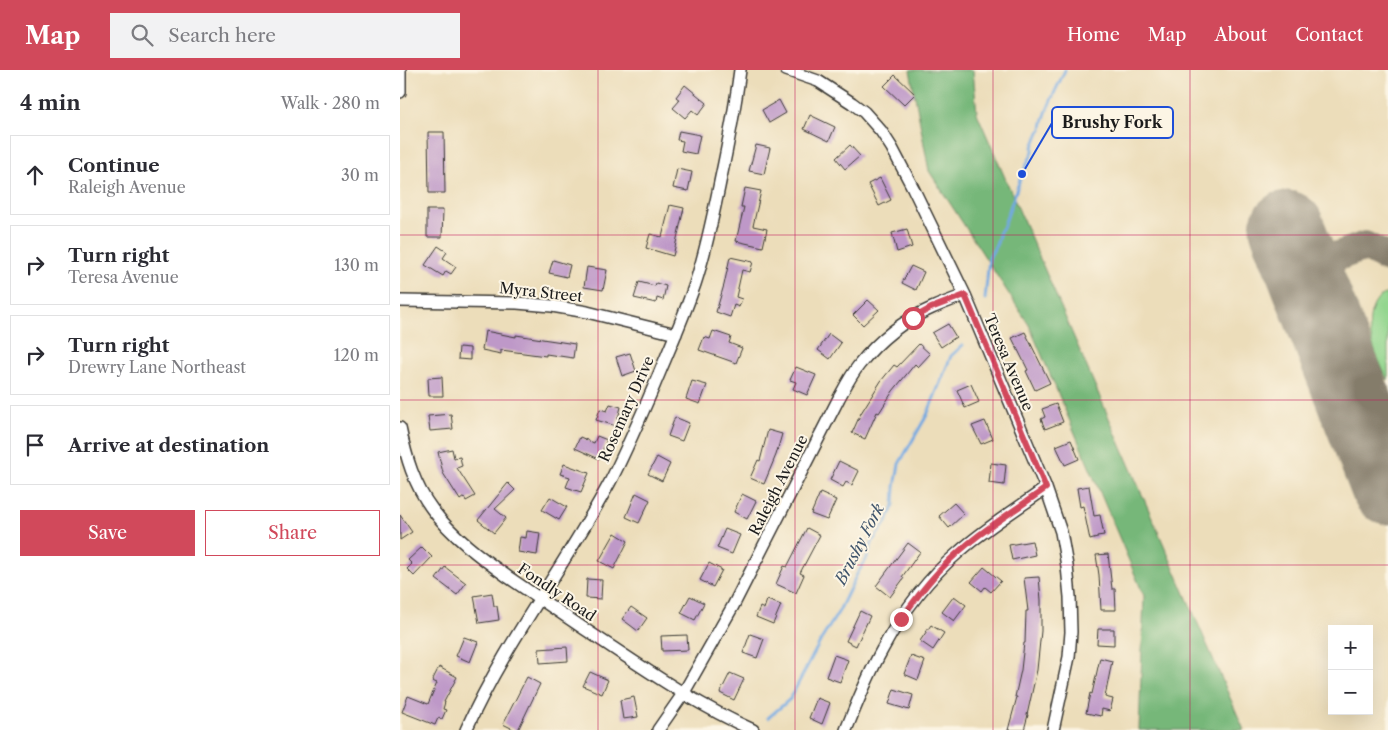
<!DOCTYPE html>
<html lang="en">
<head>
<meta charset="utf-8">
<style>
	body { margin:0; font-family:"Libre Caslon Text",serif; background:#f2f2f3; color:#2b2b33 }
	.controls { position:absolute; right:15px; bottom:15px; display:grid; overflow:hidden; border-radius:0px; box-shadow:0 5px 20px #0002 }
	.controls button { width:45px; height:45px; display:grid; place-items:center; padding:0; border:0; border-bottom:1px solid #e1e1e2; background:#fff; color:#2b2b33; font:25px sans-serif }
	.stop { position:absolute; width:15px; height:15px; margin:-11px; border:4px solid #d1495b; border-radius:50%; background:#fff }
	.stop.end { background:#d1495b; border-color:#fff; box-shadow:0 1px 5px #0008 }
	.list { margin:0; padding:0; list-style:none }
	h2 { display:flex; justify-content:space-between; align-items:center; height:65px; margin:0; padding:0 20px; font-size:21px }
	h2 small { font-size:16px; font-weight:400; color:#7c7c81 }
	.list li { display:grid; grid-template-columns:32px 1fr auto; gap:15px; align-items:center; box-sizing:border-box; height:80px; margin:0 10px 10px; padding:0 10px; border:1px solid #e1e1e2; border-radius:0px }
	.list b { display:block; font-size:19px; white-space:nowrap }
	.list p { margin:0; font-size:16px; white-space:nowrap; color:#7c7c81 }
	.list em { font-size:16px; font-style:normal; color:#7c7c81 }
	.actions { display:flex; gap:10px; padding:15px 20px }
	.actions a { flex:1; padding:11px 0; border:1px solid #d1495b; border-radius:0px; text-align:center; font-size:18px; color:#d1495b }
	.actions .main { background:#d1495b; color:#fff }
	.icon { flex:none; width:28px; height:28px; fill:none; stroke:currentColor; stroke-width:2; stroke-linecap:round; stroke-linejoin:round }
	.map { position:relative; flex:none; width:988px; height:660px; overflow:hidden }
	header { display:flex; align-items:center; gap:30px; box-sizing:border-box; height:70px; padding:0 25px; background:#d1495b; color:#fff }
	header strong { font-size:24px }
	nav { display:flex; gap:28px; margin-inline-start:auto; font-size:18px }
	.search { width:350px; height:45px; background:#f2f2f3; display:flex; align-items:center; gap:12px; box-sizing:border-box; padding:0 18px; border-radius:0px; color:#7c7c81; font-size:19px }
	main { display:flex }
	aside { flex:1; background:#fff }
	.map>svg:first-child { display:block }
	.green { fill:#93d68e; stroke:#587955 }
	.forest { fill:#76b779; stroke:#496a4a }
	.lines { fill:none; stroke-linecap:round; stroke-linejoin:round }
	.stream { stroke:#73a9e1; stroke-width:3 }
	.taxiway { stroke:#847c6b; stroke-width:30 }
	.runway { stroke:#847c6b; stroke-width:75 }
	.building { fill:#be98c8 }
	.minor-casing { stroke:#3b3934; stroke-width:14 }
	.minor { stroke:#fff; stroke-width:11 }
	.route { stroke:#d1495b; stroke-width:6 }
	.grid { fill:none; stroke:#c2185b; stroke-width:1; stroke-opacity:0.55 }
	.labels { text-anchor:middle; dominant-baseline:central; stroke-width:4; stroke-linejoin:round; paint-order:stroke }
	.street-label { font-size:15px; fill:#1c1c1c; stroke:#fcf5e5 }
	.water-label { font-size:16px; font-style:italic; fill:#3f546b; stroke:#fcf5e5 }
	.leader { fill:none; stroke:#1d4ed8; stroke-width:2 }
	.callout-dot { fill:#1d4ed8; stroke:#fcf5e5; stroke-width:2 }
	.callout { fill:#fcf5e5; stroke:#1d4ed8; stroke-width:2 }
	.callout-label { font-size:16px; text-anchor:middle; font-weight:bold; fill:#1c1c1c }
</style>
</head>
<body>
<header>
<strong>Map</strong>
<div class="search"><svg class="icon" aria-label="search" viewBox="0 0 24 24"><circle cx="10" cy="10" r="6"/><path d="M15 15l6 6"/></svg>Search here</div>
<nav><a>Home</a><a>Map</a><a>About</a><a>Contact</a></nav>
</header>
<main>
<aside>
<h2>4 min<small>Walk · 280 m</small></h2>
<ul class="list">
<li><svg class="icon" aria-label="ahead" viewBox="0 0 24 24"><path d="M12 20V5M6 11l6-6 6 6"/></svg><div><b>Continue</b><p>Raleigh Avenue</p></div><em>30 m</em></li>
<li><svg class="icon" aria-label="right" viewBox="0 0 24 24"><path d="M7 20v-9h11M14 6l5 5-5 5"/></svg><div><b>Turn right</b><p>Teresa Avenue</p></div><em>130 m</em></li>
<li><svg class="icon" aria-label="right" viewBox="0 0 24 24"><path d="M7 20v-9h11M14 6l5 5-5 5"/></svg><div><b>Turn right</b><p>Drewry Lane Northeast</p></div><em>120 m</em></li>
<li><svg class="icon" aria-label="arrive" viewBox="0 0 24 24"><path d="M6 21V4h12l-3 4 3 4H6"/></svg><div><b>Arrive at destination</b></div></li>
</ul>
<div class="actions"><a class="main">Save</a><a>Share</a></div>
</aside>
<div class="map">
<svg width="988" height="660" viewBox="0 0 988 660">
	<rect width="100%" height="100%" fill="#fcf5e5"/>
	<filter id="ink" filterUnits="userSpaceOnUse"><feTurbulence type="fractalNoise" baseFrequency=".02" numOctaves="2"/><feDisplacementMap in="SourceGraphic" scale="10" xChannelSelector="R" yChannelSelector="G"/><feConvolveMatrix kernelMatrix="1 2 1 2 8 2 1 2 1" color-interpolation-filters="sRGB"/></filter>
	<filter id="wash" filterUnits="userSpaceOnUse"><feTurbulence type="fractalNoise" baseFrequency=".0096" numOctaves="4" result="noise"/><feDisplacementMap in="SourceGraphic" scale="20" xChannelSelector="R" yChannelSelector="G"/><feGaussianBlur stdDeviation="1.12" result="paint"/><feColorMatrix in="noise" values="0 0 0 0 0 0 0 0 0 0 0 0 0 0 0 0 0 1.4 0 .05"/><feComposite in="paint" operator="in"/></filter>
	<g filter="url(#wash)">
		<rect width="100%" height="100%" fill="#ecddba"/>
		<!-- green -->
		<path class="green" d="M 988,223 L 988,311 C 982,297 974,282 971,267 C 967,251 971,228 988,223 Z"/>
		<!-- forest -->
		<path class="forest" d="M 510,0 L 573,0 L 577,43 L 844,660 L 739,660 L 744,526 L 629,255 L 529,101 Z"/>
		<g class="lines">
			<!-- stream -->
			<path class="stream" d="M 585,229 L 589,188 L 597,173 L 600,161 L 603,158 L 622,104 L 633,82 L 633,77 L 639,62 L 642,59 C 642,45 659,14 665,0
				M 368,648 L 390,629 L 421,570 L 439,541 L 457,504 L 466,490 L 473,471 L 487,451 L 494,435 L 495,417 L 499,394 L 527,345 L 551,286 L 563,275"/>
			<!-- taxiway -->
			<path class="taxiway" d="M 903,199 L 965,176 L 988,188"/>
			<!-- runway -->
			<path class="runway" d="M 887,158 L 988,417"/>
		</g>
		<g id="blocks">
			<!-- building -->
			<path class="building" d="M 495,5 L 515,24 L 504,35 L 484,16 Z
				M 285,15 L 307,33 L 298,45 L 292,40 L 285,48 L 273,38 L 280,30 L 276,27 Z
				M 379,30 L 386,43 L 369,53 L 362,40 Z
				M 410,45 L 435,57 L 429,71 L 404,59 Z
				M 279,61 L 300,65 L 296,84 L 281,81 L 283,71 L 277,70 Z
				M 28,62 L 44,62 L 45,123 L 29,123 Z
				M 356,75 L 370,78 L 364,104 L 349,101 Z
				M 450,75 L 460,86 L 445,99 L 436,88 Z
				M 277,99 L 292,102 L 288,121 L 273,118 Z
				M 480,108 L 491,130 L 479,136 L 468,114 Z
				M 345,118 L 361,121 L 353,156 L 367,159 L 363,177 L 336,171 L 344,137 L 341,137 Z
				M 270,135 L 284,138 L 273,186 L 246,178 L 250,164 L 262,167 Z
				M 27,140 L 43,140 L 42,167 L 27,167 Z
				M 507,159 L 512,177 L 497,182 L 492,163 Z
				M 38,176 L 47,182 L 43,188 L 56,197 L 51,204 L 46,201 L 43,206 L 25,195 Z
				M 330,187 L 353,192 L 350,202 L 342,200 L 336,227 L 342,229 L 339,237 L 334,235 L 330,247 L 316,242 L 324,215 Z
				M 153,190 L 170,195 L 167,207 L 149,203 Z
				M 511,196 L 524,202 L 516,220 L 502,213 Z
				M 187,197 L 207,200 L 203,220 L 184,217 Z
				M 239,212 L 255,216 L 256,213 L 266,216 L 263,230 L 257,228 L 256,233 L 234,228 Z
				M 468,230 L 479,240 L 463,255 L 453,245 Z
				M 548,254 L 556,267 L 541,277 L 532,263 Z
				M 85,261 L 116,267 L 116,265 L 175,274 L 173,288 L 146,284 L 146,286 L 101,280 L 101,284 L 82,280 Z
				M 313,261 L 331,267 L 329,273 L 342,278 L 336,293 L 299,280 L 304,267 L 310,269 Z
				M 625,262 L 650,313 L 635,320 L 626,301 L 628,300 L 612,268 Z
				M 429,264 L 441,273 L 430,289 L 418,280 Z
				M 519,274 L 530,284 L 518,297 L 515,294 L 493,321 L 479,343 L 477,342 L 465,369 L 452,363 L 461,343 L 481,311 L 494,295 L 497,297 Z
				M 59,277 L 70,278 L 70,290 L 58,289 Z
				M 230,283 L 236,301 L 222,306 L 216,287 Z
				M 396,297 L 416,305 L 407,325 L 393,319 L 396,312 L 390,310 Z
				M 42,307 L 43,326 L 29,326 L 28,308 Z
				M 292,311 L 307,315 L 300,334 L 286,329 Z
				M 571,314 L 579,332 L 565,338 L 557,320 Z
				M 210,334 L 221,337 L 216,356 L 196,350 L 200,339 L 207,341 Z
				M 656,334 L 663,352 L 645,359 L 641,349 L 645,347 L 642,339 Z
				M 51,344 L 53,359 L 30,361 L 28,346 Z
				M 275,347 L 289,353 L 282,371 L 268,366 Z
				M 585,351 L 593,369 L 581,374 L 572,356 Z
				M 368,360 L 382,364 L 376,385 L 364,414 L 350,408 L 358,390 L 360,391 Z
				M 197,366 L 207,370 L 199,389 L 175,378 L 180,367 L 194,373 Z
				M 671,370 L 679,389 L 665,395 L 656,376 Z
				M 52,379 L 54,388 L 60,387 L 62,396 L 57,398 L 75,426 L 66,431 L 64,427 L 60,430 L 43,403 L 38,382 Z
				M 257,387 L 270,394 L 262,411 L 248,404 Z
				M 439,391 L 459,401 L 452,415 L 446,412 L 443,417 L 430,410 Z
				M 591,393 L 606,395 L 604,415 L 589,413 Z
				M 164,394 L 189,403 L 181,422 L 166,417 L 170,407 L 160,404 Z
				M 108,413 L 115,420 L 95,439 L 106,448 L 94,463 L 78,450 Z
				M 689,416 L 694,446 L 700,445 L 704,465 L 697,466 L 697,468 L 690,470 L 683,436 L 680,437 L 677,418 Z
				M 236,423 L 250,430 L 239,453 L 226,447 Z
				M 420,423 L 436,430 L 427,450 L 411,444 Z
				M 342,424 L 356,431 L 347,449 L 334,442 Z
				M 150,427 L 167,437 L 159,450 L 142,440 Z
				M 554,433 L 564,444 L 549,458 L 539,446 Z
				M 0,445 L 12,462 L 0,470 Z
				M 407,458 L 420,465 L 400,503 L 404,505 L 396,523 L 376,514 L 384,496 L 387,497 Z
				M 325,459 L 340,465 L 332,484 L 317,478 Z
				M 127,461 L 140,463 L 137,485 L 118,482 L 120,467 L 126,468 Z
				M 215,463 L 228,471 L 214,499 L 199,491 Z
				M 632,471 L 635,485 L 612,490 L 609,475 Z
				M 508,473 L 520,482 L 502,507 L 504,508 L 490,527 L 476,516 Z
				M 22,477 L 32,487 L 14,506 L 7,499 L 12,494 L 8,490 Z
				M 708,484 L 712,519 L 715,519 L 716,540 L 701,540 L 699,505 L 696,485 Z
				M 309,493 L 322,500 L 313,517 L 300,510 Z
				M 45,497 L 66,513 L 57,525 L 36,509 Z
				M 584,497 L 601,511 L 591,522 L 585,517 L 582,521 L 571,512 Z
				M 639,507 L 641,530 L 641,561 L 637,600 L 627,645 L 628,645 L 624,660 L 608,660 L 617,627 L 615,627 L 621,600 L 624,573 L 625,573 L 626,541 L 628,541 L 624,508 Z
				M 187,509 L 202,510 L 201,529 L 186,528 Z
				M 92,523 L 94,536 L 97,536 L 99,550 L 79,553 L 74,526 Z
				M 290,526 L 304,533 L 295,550 L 281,543 Z
				M 554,526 L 566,535 L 554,551 L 542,542 Z
				M 367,530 L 381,535 L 373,554 L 356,547 L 360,537 L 364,539 Z
				M 231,537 L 247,548 L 238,561 L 222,549 Z
				M 460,541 L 470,546 L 456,576 L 446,571 Z
				M 531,555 L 544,563 L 533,580 L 520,571 Z
				M 698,559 L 714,559 L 714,575 L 697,574 Z
				M 350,564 L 364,569 L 357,588 L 343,583 Z
				M 287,565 L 288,580 L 262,581 L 261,566 Z
				M 64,567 L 78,572 L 70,592 L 56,586 Z
				M 167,577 L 168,591 L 140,593 L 139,579 Z
				M 434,585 L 448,590 L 440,612 L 426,607 Z
				M 511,586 L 525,591 L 518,610 L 504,604 Z
				M 700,588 L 712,591 L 705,627 L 713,629 L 710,641 L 702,639 L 701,646 L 686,643 L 690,623 L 692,624 Z
				M 39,597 L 57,607 L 44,632 L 45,632 L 43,639 L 46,640 L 42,649 L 38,648 L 35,655 L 2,642 L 8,626 L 28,634 L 37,613 L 32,611 Z
				M 190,602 L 208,610 L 202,624 L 183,616 Z
				M 330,603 L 344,609 L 334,630 L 320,623 Z
				M 127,607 L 140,614 L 118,660 L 115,660 L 103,654 Z
				M 494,619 L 513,625 L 509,640 L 489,634 Z
				M 234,627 L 238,647 L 223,649 L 220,630 Z
				M 417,628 L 430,633 L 422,654 L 409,648 Z"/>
		</g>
	</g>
	<g filter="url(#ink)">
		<use href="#blocks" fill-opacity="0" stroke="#3b3934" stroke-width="1"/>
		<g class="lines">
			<!-- minor casing -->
			<g class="minor-casing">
				<path id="minor" d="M 386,0 L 418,11 L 452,33 L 464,42 L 481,61 L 492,78 L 513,118 L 565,225 L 646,418 L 661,462 L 667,496 L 670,527 L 671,562 L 669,587 L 653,660
					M 0,22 L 0,0
					M 0,231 L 117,233 L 152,236 L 187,242 L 276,264
					M 0,358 C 6,387 14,415 32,439 C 52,466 80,487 108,507 C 133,524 158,541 183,558 C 238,594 292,633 353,660
					M 66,660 C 105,573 165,496 210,412 C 226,381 240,348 254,316 C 268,282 283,249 295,214 C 306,181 313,146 320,112 C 328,75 335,38 340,0
					M 258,660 L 283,624 L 333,536 L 439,328 C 445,317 451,305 459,295 C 478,271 504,250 532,238 C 543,233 554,229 565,225
					M 446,660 C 457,633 468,605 482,580 C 502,543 528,508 560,481 C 586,458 617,439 646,418"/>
			</g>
			<!-- minor -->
			<use href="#minor" class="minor"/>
		</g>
	</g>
	<g class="lines" filter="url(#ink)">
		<!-- route -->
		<path class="route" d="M 501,549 C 514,531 526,514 542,498 C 572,466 611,443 646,418 L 565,225 L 531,238 L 513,248"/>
	</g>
	<!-- grid -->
	<path class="grid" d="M 198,0 L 198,660M 395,0 L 395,660M 593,0 L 593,660M 790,0 L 790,660M 0,165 L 988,165M 0,330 L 988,330M 0,495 L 988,495"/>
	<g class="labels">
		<!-- street labels -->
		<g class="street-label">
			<text transform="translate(141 222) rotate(6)">Myra Street</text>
			<text transform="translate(609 292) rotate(67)">Teresa Avenue</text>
			<text transform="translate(226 339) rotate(-66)">Rosemary Drive</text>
			<text transform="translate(378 415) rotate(-63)">Raleigh Avenue</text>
			<text transform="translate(157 522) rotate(34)">Fondly Road</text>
		</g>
		<!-- water labels -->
		<g class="water-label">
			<text transform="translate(459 474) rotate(-63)">Brushy Fork</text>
		</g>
	</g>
	<!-- callouts -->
	<path class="leader" d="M622 104L652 53"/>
	<circle class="callout-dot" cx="622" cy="104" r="5"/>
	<rect class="callout" x="652" y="37" width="121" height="31" rx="5"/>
	<g class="callout-label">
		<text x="712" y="58">Brushy Fork</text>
	</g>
</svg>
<div class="controls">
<button>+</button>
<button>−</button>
</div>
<div class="stop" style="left:513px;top:248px"></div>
<div class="stop end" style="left:501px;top:549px"></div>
</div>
</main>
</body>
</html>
